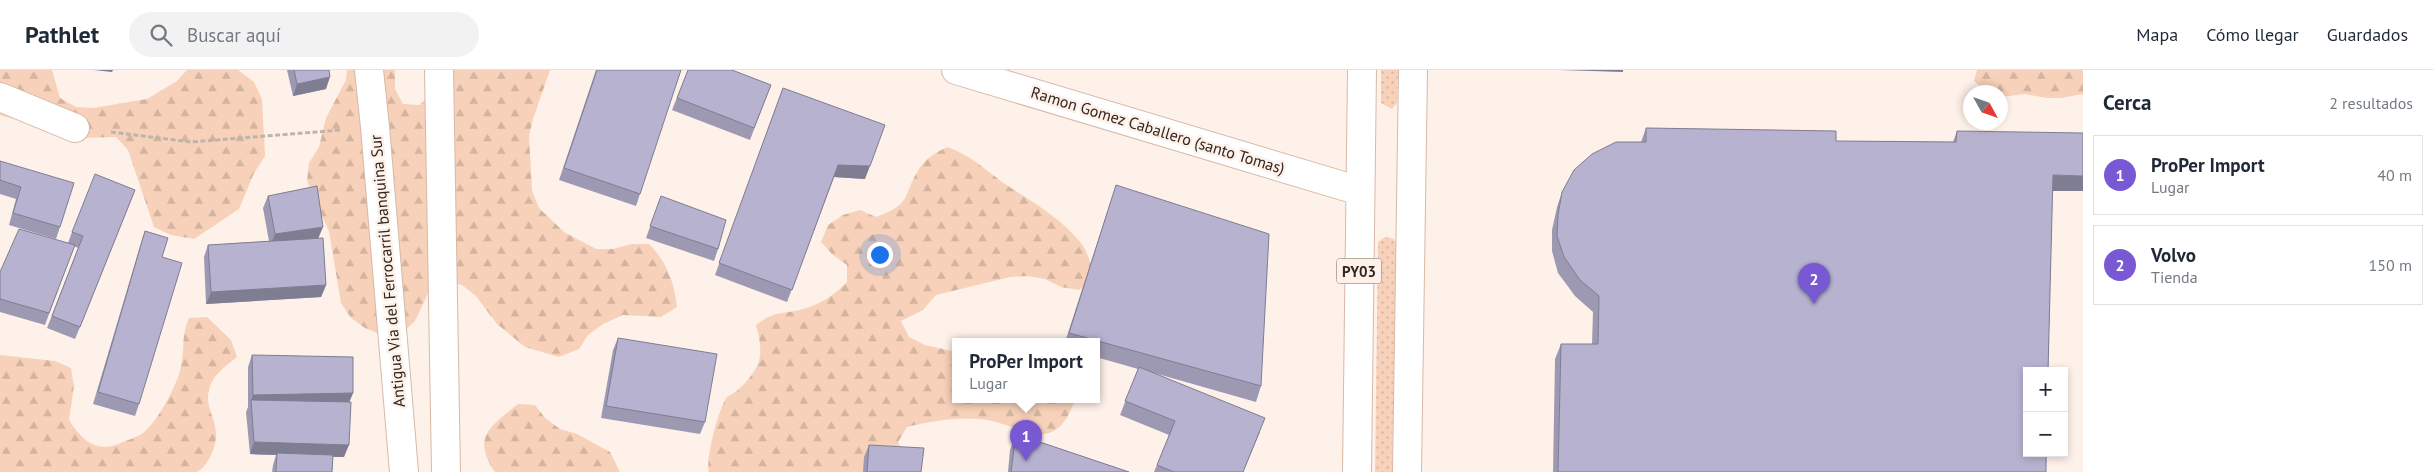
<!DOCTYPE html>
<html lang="es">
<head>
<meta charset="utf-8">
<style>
	body { margin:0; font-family:"PT Sans",sans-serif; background:#f2f2f3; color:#1f2937 }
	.controls { position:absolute; right:15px; bottom:15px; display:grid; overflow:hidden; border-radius:0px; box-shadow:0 2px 8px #0003 }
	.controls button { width:45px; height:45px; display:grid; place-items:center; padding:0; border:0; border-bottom:1px solid #e0e1e3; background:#fff; color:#1f2937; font:25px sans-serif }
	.compass { position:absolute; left:1963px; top:15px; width:45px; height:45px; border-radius:50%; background:#fff; box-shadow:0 2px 8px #0003; rotate:130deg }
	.you { position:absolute; left:879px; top:184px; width:18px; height:18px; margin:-12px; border:4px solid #fff; border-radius:50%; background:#1a73e8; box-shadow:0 0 0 8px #1a73e833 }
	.badge { display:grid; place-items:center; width:32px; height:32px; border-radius:50%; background:#7859d3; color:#fff; font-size:16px; font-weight:700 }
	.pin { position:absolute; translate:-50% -41px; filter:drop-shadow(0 1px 2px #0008) }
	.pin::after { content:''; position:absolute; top:26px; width:18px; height:15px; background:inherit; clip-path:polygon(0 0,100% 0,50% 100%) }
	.popup { position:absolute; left:952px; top:268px; width:148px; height:65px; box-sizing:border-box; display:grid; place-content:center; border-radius:0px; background:#fff; filter:drop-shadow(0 1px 4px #0005); font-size:16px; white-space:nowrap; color:#747a83 }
	.popup b { font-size:19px; color:#1f2937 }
	.popup::after { content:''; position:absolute; left:50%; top:100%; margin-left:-10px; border:10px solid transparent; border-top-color:#fff }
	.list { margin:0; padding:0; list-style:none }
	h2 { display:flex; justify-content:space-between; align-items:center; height:65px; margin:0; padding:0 20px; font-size:21px }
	h2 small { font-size:16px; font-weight:400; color:#747a83 }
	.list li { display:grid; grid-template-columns:32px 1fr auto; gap:15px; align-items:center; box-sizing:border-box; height:80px; margin:0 10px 10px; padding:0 10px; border:1px solid #e0e1e3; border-radius:0px }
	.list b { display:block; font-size:19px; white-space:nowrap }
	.list p { margin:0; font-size:16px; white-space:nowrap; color:#747a83 }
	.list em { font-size:16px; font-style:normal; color:#747a83 }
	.icon { flex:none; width:28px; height:28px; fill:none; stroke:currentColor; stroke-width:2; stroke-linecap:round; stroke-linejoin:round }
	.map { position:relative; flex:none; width:2083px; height:402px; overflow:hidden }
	header { display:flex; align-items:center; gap:30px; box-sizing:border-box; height:70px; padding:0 25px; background:#fff; border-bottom:1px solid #e0e1e3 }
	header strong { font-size:24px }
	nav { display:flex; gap:28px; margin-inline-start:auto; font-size:18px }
	.search { width:350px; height:45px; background:#f2f2f3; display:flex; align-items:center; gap:12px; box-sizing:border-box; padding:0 18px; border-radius:28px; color:#747a83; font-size:19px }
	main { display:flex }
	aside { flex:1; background:#fff }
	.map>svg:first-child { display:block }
	.grass { fill:url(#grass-dots) }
	.forest { fill:url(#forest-firs) }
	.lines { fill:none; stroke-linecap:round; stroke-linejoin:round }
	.minor-casing { stroke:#d7b9a7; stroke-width:30 }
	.highway-casing { stroke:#d7b9a7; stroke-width:30 }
	.path { stroke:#bfb4ac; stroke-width:3; stroke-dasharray:5 2.5; stroke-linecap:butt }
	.minor { stroke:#fff; stroke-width:28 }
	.highway { stroke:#fff; stroke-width:28 }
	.wall { fill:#9d99b3 }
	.shaded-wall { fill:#7f7d92 }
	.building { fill:#b6b2d0; stroke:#7f7d92 }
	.labels { text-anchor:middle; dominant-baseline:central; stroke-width:5; stroke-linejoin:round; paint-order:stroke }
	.shield { fill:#fdf1e9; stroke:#6f645c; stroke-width:1 }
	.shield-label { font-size:15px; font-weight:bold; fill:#322720 }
	.street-label { font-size:16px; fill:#322720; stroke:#fdf1e9 }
</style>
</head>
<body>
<header>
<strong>Pathlet</strong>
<div class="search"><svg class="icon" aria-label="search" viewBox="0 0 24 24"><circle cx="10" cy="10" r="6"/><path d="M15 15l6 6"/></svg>Buscar aquí</div>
<nav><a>Mapa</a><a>Cómo llegar</a><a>Guardados</a></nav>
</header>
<main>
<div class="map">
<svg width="2083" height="402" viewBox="0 0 2083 402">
	<defs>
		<pattern id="grass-dots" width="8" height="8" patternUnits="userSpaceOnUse" patternTransform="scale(1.25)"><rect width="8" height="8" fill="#f7d1b9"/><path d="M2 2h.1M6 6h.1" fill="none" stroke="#d4b39f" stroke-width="1.8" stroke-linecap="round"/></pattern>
		<pattern id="forest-firs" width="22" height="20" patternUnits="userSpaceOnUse" patternTransform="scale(1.25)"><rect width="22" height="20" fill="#f7d1b9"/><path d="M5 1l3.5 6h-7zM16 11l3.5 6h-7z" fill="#d4b39f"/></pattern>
	</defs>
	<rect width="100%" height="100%" fill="#fdf1e9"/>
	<!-- grass -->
	<path class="grass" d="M 1381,0 L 1398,0 L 1397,33 L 1392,39 L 1381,33 Z
		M 1385,167 L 1394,169 L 1396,174 L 1392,402 L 1375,402 L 1378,172 Z"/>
	<!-- forest -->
	<path class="forest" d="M 0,0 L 52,0 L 60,28 L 76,37 L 93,38 L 147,29 L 177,11 L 187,0 L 238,0 L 254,12 L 262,29 L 265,86 L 254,103 L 239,139 L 194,169 L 171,165 L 154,157 L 128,80 L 116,67 L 81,68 L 0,45 Z
		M 347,0 L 395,0 L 395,19 L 403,34 L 420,35 L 431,22 L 443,0 L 550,0 L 533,49 L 529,66 L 532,121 L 539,138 L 564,162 L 596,179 L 613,179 L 632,174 L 649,174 C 667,192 674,212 677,237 L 661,247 L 623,245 L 603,254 L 588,265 L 579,279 L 559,287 L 525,277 L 497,254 L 476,226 L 462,215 L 443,209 L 429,221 L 415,251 L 401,264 L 382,265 L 365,258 L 351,248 L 341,233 L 329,161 L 313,128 L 307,110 L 309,93 L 319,77 L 326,48 L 346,10 Z
		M 1977,0 L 2083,0 L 2083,24 L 2061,28 L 2047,28 L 2025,24 L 2001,27 L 2000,22 L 1987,22 L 1974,11 Z
		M 947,77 C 973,86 986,101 1008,116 C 1034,133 1061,148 1081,173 C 1089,184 1091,195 1094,208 L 1079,220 L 1061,217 L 1045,209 L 1028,206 L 1010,207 L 936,225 L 923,240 L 901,251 L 909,267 L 925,275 L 956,282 L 956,330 L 1075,330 C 1053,391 1021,352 979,349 C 954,347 932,351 907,357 L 898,372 L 911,402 L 709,402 C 705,390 719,337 727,327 C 731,324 736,322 740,318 C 762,297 764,284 756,255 C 775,240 782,245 803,239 C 821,234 834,225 847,212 L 847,195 L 833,185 L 821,172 L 828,155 L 843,145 L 860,140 L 876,147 C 913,134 902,126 919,99 C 926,88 937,82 947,77 Z
		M 207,247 L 231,270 L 237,287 C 227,295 214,304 210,316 C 203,337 216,346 216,365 C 216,378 208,396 197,402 L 0,402 L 0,285 L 55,291 L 71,298 L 74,316 L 69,350 C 81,369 95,383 119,374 C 126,370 137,368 143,363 C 157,353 178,313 181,297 C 185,277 181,267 189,248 Z
		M 518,334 L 535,335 L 545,348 L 560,359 L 577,364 L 610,382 L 620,402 L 495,402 C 471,367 491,356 518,334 Z"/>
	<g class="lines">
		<!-- minor casing -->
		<g class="minor-casing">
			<path id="minor" d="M 369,0 L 375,57 L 404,402
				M 439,0 L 446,402
				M 956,0 L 1360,121
				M 0,27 L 75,58"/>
		</g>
		<!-- highway casing -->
		<g class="highway-casing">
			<path id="highway" d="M 1357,402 L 1362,0
				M 1407,402 L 1413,0"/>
		</g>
		<!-- path -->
		<path class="path" d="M 111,62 L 191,72 L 341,60"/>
		<!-- minor -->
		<use href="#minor" class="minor"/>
		<!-- highway -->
		<use href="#highway" class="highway"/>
	</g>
	<!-- wall -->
	<path class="wall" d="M 287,0 L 329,0 L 326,19 L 293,26 Z
		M 596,0 L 640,124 L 636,136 L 559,110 Z
		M 688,0 L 771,15 L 750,70 L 672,40 Z
		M 783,18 L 865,109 L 834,107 L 787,232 L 715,205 Z
		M 1646,58 L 1836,71 L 1953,72 L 1957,61 L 2083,121 L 2052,121 L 2046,402 L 1553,402 L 1555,289 L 1561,274 L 1592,274 L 1593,242 L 1575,226 L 1558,203 L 1552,181 L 1552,160 L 1557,137 L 1562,122 L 1641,72 Z
		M 0,91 L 60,157 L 56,169 L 9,155 L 16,129 L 0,124 Z
		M 1116,115 L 1261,316 L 1256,332 L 1154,303 L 1260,362 L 1243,402 L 1154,402 L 1169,365 L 1120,345 L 1138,299 L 1096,287 L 1096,272 L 1065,272 Z
		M 135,120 L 75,269 L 47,258 L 78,178 L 74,176 L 45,255 L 0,242 L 0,202 L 68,173 L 72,162 Z
		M 268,126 L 318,168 L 326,215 L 321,227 L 206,234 L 204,187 L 208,175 L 269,171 L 263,138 Z
		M 661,126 L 718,179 L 714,191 L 646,168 Z
		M 145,161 L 162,187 L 139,334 L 135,346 L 93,334 L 141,173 Z
		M 618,268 L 705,352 L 700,364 L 601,348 L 613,280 Z
		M 252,285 L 353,323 L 349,332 L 344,387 L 333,387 L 332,402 L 272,402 L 273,395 L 276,385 L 250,384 L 246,342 L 248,337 L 248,297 Z
		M 1016,364 L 1129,402 L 1008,402 L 1010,380 Z
		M 869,375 L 921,402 L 863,402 L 864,387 Z"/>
	<!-- shaded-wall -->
	<path class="shaded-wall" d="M 94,0 L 113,0 L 112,2 Z
		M 1561,0 L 1623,0 L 1623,2 Z
		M 330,7 L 326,19 L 293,26 L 297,14 Z
		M 838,95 L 870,96 L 865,109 L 834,107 L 787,232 Z
		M 2053,105 L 2083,106 L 2083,121 L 2047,121 Z
		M 135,120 L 130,132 L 75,269 L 80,257 Z
		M 323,157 L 318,169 L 270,176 L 275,164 Z
		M 326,215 L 321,227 L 206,234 L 211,222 Z
		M 353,323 L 348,335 L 251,330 L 253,325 Z
		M 254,372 L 349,375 L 344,387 L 250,384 Z"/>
	<!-- building -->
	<path class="building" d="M 294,0 L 329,0 L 330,7 L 297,14 Z
		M 597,0 L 681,0 L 640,124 L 564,98 Z
		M 688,0 L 732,0 L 771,15 L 754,58 L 677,28 Z
		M 783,18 L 885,55 L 870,96 L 838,95 L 792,220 L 719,193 Z
		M 1646,58 L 1836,61 L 1836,71 L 1956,72 L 1957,61 L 2083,63 L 2083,106 L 2053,105 L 2048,301 L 2027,301 L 2027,383 L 2046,383 L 2046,402 L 1558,402 L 1561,274 L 1598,274 L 1599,226 L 1580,210 L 1564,187 L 1557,166 L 1558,145 L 1562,122 L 1574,100 L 1592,84 L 1616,72 L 1646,72 Z
		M 0,91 L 74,113 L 60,157 L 13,143 L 21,117 L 0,110 Z
		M 95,104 L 135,120 L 80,257 L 52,246 L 83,166 L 72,162 Z
		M 1116,115 L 1269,164 L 1261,316 L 1069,263 Z
		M 317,116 L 323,157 L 275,164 L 268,126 Z
		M 661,126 L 726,150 L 718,179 L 650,156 Z
		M 19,159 L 75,175 L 49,243 L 0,229 L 0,202 Z
		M 145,161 L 168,168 L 162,187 L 182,193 L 139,334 L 98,322 Z
		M 323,168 L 326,215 L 211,222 L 208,175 Z
		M 618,268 L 717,284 L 705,352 L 606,336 Z
		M 252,285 L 353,287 L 353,323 L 253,325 Z
		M 1139,297 L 1265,348 L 1243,402 L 1174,402 L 1157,395 L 1175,351 L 1125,331 Z
		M 251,330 L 351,332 L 349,375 L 254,372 Z
		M 1016,364 L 1129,402 L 1011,402 Z
		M 869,375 L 924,378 L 921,402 L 867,402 Z
		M 277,383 L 333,385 L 332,402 L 276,402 Z"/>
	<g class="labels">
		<!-- shield labels -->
		<rect class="shield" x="1336.5" y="188.5" width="45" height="25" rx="4"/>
		<g class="shield-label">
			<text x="1359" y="201">PY03</text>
		</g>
		<!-- street labels -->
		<g class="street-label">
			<text transform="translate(1158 60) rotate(17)">Ramon Gomez Caballero (santo Tomas)</text>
			<text transform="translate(387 201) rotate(-95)">Antigua Via del Ferrocarril banquina Sur</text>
		</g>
	</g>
</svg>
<div class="controls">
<button>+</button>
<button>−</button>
</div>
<svg class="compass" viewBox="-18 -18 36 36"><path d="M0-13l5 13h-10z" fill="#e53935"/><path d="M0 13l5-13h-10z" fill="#747a83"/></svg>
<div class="you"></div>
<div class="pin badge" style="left:1026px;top:391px">1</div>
<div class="popup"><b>ProPer Import</b>Lugar</div>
<div class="pin badge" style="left:1814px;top:234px">2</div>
</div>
<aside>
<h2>Cerca<small>2 resultados</small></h2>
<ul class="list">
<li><span class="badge">1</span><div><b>ProPer Import</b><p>Lugar</p></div><em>40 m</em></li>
<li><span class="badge">2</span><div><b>Volvo</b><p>Tienda</p></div><em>150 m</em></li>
</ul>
</aside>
</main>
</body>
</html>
